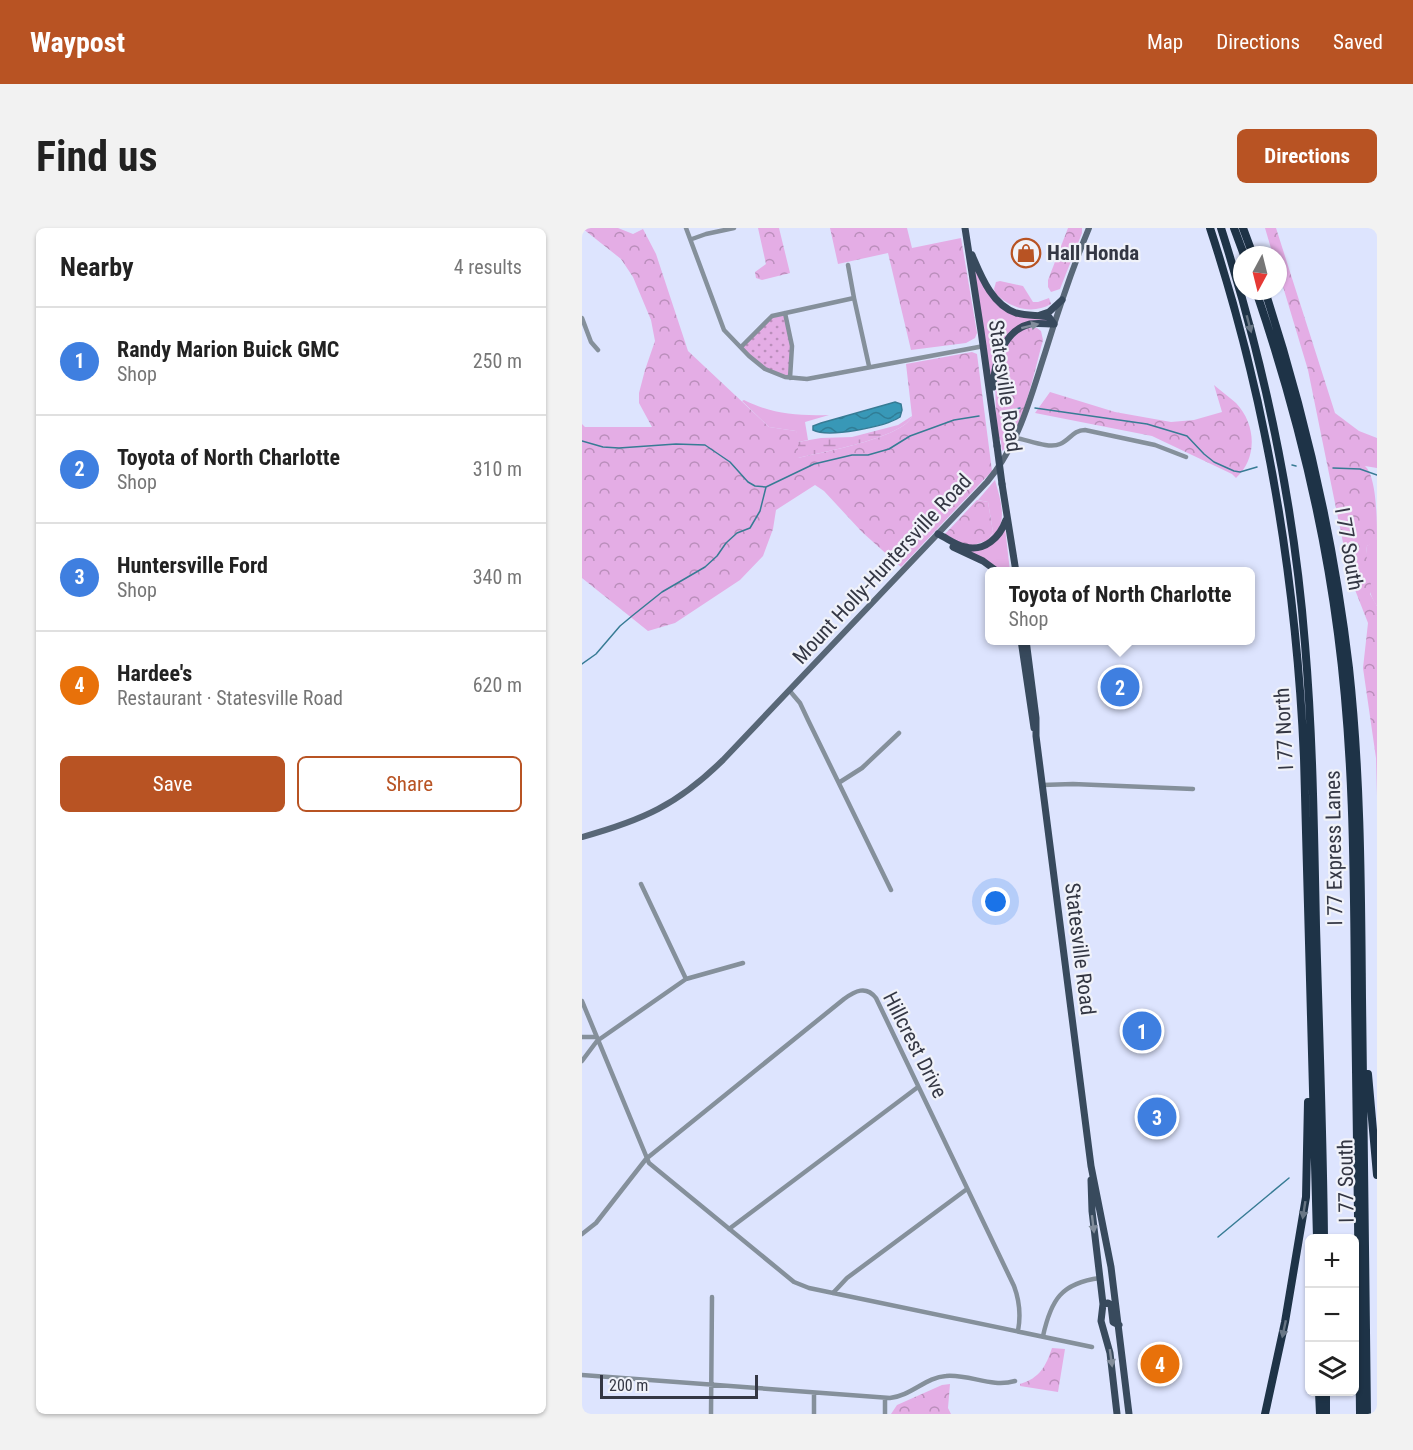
<!DOCTYPE html>
<html lang="en">
<head>
<meta charset="utf-8">
<style>
	body { margin:0; font-family:"Roboto Condensed",sans-serif; background:#f2f2f2; color:#222 }
	.controls { position:absolute; right:18px; bottom:18px; display:grid; overflow:hidden; border-radius:9px; box-shadow:0 2px 4px #0004 }
	.controls button { width:54px; height:54px; display:grid; place-items:center; padding:0; border:0; border-bottom:2px solid #e0e0e0; background:#fff; color:#222; font:30px sans-serif }
	.compass { position:absolute; left:651px; top:18px; width:54px; height:54px; border-radius:50%; background:#fff; box-shadow:0 2px 4px #0004; rotate:187deg }
	.scale { position:absolute; left:18px; bottom:15px; width:158px; box-sizing:border-box; padding-left:6px; border:3px solid #343744; border-top:0; font-size:16px; line-height:21px; white-space:nowrap; color:#343744; -webkit-text-stroke:4px #f0f2f9; paint-order:stroke }
	.you { position:absolute; left:414px; top:674px; width:21px; height:21px; margin:-15px; border:4px solid #fff; border-radius:50%; background:#1a73e8; box-shadow:0 0 0 9px #1a73e833 }
	.badge { display:grid; place-items:center; width:39px; height:39px; border-radius:50%; background:#b85323; color:#fff; font-size:20px; font-weight:700 }
	.pin { position:absolute; translate:-50% -50%; border:3px solid #fff; box-shadow:0 2px 6px #0006 }
	.popup { position:absolute; left:403px; top:339px; width:270px; height:78px; box-sizing:border-box; display:grid; place-content:center; border-radius:9px; background:#fff; filter:drop-shadow(0 2px 4px #0005); font-size:20px; white-space:nowrap; color:#767676 }
	.popup b { font-size:22px; color:#222 }
	.popup::after { content:''; position:absolute; left:50%; top:100%; margin-left:-12px; border:12px solid transparent; border-top-color:#fff }
	.list { margin:0; padding:0; list-style:none }
	h2 { display:flex; justify-content:space-between; align-items:center; height:78px; margin:0; padding:0 24px; font-size:26px }
	h2 small { font-size:20px; font-weight:400; color:#767676 }
	.list li { display:grid; grid-template-columns:39px 1fr auto; gap:18px; align-items:center; box-sizing:border-box; height:108px; padding:0 24px; border-top:2px solid #e0e0e0 }
	.list b { display:block; font-size:22px; white-space:nowrap }
	.list p { margin:0; font-size:20px; white-space:nowrap; color:#767676 }
	.list em { font-size:20px; font-style:normal; color:#767676 }
	.actions { display:flex; gap:12px; padding:18px 24px }
	.actions a { flex:1; padding:14px 0; border:2px solid #b85323; border-radius:9px; text-align:center; font-size:21px; color:#b85323 }
	.actions .main { background:#b85323; color:#fff }
	.icon { flex:none; width:33px; height:33px; fill:none; stroke:currentColor; stroke-width:2; stroke-linecap:round; stroke-linejoin:round }
	.map { position:relative; flex:none; width:795px; height:1186px; overflow:hidden; border-radius:9px }
	header { display:flex; align-items:center; gap:36px; box-sizing:border-box; height:84px; padding:0 30px; background:#b85323; color:#fff }
	header strong { font-size:28px }
	nav { display:flex; gap:33px; margin-inline-start:auto; font-size:21px }
	.intro { display:flex; align-items:center; justify-content:space-between; box-sizing:border-box; height:144px; padding:0 36px }
	h1 { margin:0; font-size:42px }
	.button { padding:15px 27px; border-radius:9px; background:#b85323; color:#fff; font-size:21px; font-weight:700 }
	main { display:flex; gap:36px; padding:0 36px }
	aside { flex:1; background:#fff; border-radius:9px; box-shadow:0 2px 4px #0004 }
	.map>svg:first-child { display:block }
	.grass { fill:#e4ade5 }
	.forest { fill:url(#forest-crowns) }
	.wetland { fill:url(#wetland-marsh) }
	.park { fill:url(#park-dots) }
	.water { fill:url(#water-waves); stroke:#377b94; stroke-width:1.5 }
	.lines { fill:none; stroke-linecap:round; stroke-linejoin:round }
	.stream { stroke:#377b94; stroke-width:1.5 }
	.street { stroke:#85909b; stroke-width:4.5 }
	.secondary { stroke:#586777; stroke-width:6 }
	.primary { stroke:#384a5d; stroke-width:7 }
	.highway { stroke:#1e3347; stroke-width:8 }
	.primary-bridge { stroke:#384a5d; stroke-width:7 }
	.oneway { fill:#687685 }
	.oneway2 { fill:#828d9b }
	.labels { text-anchor:middle; dominant-baseline:central; stroke-width:4.5; stroke-linejoin:round; paint-order:stroke }
	.poi-label { font-size:21px; font-weight:bold; fill:#343744; stroke:#f0f2f9; text-anchor:start }
	.street-label { font-size:21px; fill:#343744; stroke:#f0f2f9 }
</style>
</head>
<body>
<header>
<strong>Waypost</strong>
<nav><a>Map</a><a>Directions</a><a>Saved</a></nav>
</header>
<div class="intro"><h1>Find us</h1><a class="button">Directions</a></div>
<main>
<aside>
<h2>Nearby<small>4 results</small></h2>
<ul class="list">
<li><span class="badge" style="background:#3f7fe0">1</span><div><b>Randy Marion Buick GMC</b><p>Shop</p></div><em>250 m</em></li>
<li><span class="badge" style="background:#3f7fe0">2</span><div><b>Toyota of North Charlotte</b><p>Shop</p></div><em>310 m</em></li>
<li><span class="badge" style="background:#3f7fe0">3</span><div><b>Huntersville Ford</b><p>Shop</p></div><em>340 m</em></li>
<li><span class="badge" style="background:#e8710a">4</span><div><b>Hardee's</b><p>Restaurant · Statesville Road</p></div><em>620 m</em></li>
</ul>
<div class="actions"><a class="main">Save</a><a>Share</a></div>
</aside>
<div class="map">
<svg width="795" height="1186" viewBox="0 0 795 1186">
	<defs>
		<pattern id="forest-crowns" width="20" height="18" patternUnits="userSpaceOnUse" patternTransform="scale(1.5)"><rect width="20" height="18" fill="#e4ade5"/><path d="M2 6a3 3 0 1 1 6 0M12 15a3 3 0 1 1 6 0" fill="none" stroke="#ba8ebb"/></pattern>
		<pattern id="wetland-marsh" width="20" height="14" patternUnits="userSpaceOnUse" patternTransform="scale(1.5)"><rect width="20" height="14" fill="#e4ade5"/><path d="M1 5h8M5 5V1M11 12h8M15 12V8" fill="none" stroke="#ba8ebb"/></pattern>
		<pattern id="park-dots" width="8" height="8" patternUnits="userSpaceOnUse" patternTransform="scale(1.5)"><rect width="8" height="8" fill="#e4ade5"/><path d="M2 2h.1M6 6h.1" fill="none" stroke="#ba8ebb" stroke-width="1.8" stroke-linecap="round"/></pattern>
		<pattern id="water-waves" width="16" height="10" patternUnits="userSpaceOnUse" patternTransform="scale(1.5)"><rect width="16" height="10" fill="#3898b7"/><path d="M0 5q4-4 8 0t8 0" fill="none" stroke="#307d96"/></pattern>
	</defs>
	<rect width="100%" height="100%" fill="#dde4fe"/>
	<!-- grass -->
	<path class="grass" d="M 391,34 L 422,80 L 464,90 L 467,93 L 449,93 L 409,153 Z
		M 162,172 C 190,186 215,188 247,187 L 223,194 L 226,212 L 216,214 L 214,203 L 187,199 L 160,173 Z
		M 413,252 C 420,277 429,303 399,316 L 409,308 L 411,304 L 406,274 L 396,272 Z
		M 423,300 L 428,343 L 419,343 L 381,320 L 398,321 Z
		M 792,313 L 795,313 L 795,378 C 784,364 782,336 785,318 Z"/>
	<!-- forest -->
	<path class="forest" d="M 0,0 L 36,0 L 51,6 L 61,1 L 74,26 L 106,123 L 187,199 L 214,203 L 216,207 L 216,230 C 241,224 321,210 330,188 L 324,136 L 390,124 L 395,126 L 410,243 L 319,339 L 280,304 L 242,263 L 233,257 L 194,282 L 191,301 L 181,328 L 158,352 L 93,395 L 66,403 L 0,350 L 0,196 L 3,199 L 70,199 L 57,175 L 57,165 L 63,142 L 73,113 L 69,92 L 51,49 L 39,31 Z
		M 176,0 L 197,0 L 208,45 L 180,52 L 174,50 L 173,44 L 184,36 Z
		M 248,0 L 325,0 L 330,20 L 379,10 L 395,105 L 393,110 L 384,115 L 329,122 L 306,25 L 256,36 Z
		M 486,0 L 500,0 L 500,5 L 478,61 L 469,64 L 466,59 L 466,52 Z
		M 683,0 L 694,0 L 753,185 L 777,203 L 795,210 L 795,240 L 783,238 C 795,249 795,293 795,313 L 785,318 C 782,334 792,350 788,366 L 795,378 L 795,568 L 794,530 L 781,440 L 786,395 L 768,349 L 726,142 L 696,42 L 696,27 L 691,27 Z
		M 418,53 L 441,58 L 451,74 L 456,74 L 467,70 L 469,76 C 450,87 428,80 414,66 L 412,61 L 414,54 Z
		M 446,100 L 455,100 L 459,103 L 461,112 C 454,137 439,208 420,223 L 419,213 L 415,207 C 414,171 405,116 446,100 Z
		M 632,157 C 639,163 647,169 654,175 C 674,196 676,230 654,250 L 650,246 L 570,208 L 453,185 L 468,164 L 533,184 L 589,194 L 612,192 L 640,184 Z
		M 395,272 L 406,274 L 411,304 L 406,312 L 392,317 L 382,317 L 363,306 Z
		M 470,1120 L 483,1121 L 476,1164 L 438,1158 L 438,1156 C 458,1150 464,1138 470,1120 Z
		M 368,1156 L 366,1180 L 369,1186 L 309,1186 L 315,1177 L 360,1157 Z"/>
	<!-- wetland -->
	<path class="wetland" d="M 330,188 C 321,210 240,224 216,230 L 216,214 L 239,210 L 270,209 L 316,197 Z"/>
	<!-- park -->
	<path class="park" d="M 203,85 L 208,107 L 208,150 L 183,141 L 159,119 L 184,93 Z"/>
	<!-- water -->
	<path class="water" d="M 313,174 L 319,176 L 320,182 L 318,189 C 303,199 246,210 231,202 L 231,198 L 239,195 Z"/>
	<g class="lines">
		<!-- stream -->
		<path class="stream" d="M 453,180 L 565,196 L 605,208 L 622,226 L 632,234 L 652,243 L 658,244 L 675,239
			M 420,185 L 438,180
			M 0,213 L 21,219 L 37,220 L 94,216 L 123,217 L 148,234 L 166,254 L 173,258 L 184,259 L 232,236 L 270,227 L 286,227 L 307,221 L 328,208 L 372,192 L 397,188
			M 710,237 L 714,238
			M 751,240 L 778,241 L 795,247
			M 0,436 L 14,426 L 38,398 L 50,388 L 80,364 L 123,339 L 135,328 L 144,315 L 155,305 L 168,300 L 178,283 L 184,259
			M 636,1009 L 707,950"/>
		<!-- street -->
		<path class="street" d="M 104,0 L 142,102 L 167,128 L 183,141 L 203,149 L 225,151 L 402,118
			M 110,11 L 124,6 L 152,0
			M 266,37 L 272,70
			M 203,85 L 210,118 L 208,150
			M 0,90 L 9,114 L 16,122
			M 159,119 L 190,88 L 272,70 L 287,138
			M 434,210 C 446,212 467,221 478,216 C 488,212 491,202 503,202 L 573,217 L 604,229
			M 207,462 L 218,475 L 226,492 L 309,662
			M 258,554 L 280,540 L 317,505
			M 460,557 L 491,556 L 611,561
			M 59,656 L 104,751
			M 0,773 L 67,935 L 212,1054 L 227,1060 L 510,1119
			M 0,809 L 14,809
			M 0,833 L 15,813 L 104,751 L 161,735
			M 147,1001 L 336,859
			M 0,1006 L 14,995 L 64,931 L 262,771 C 273,763 284,757 294,770 L 432,1058 C 438,1074 439,1087 436,1103
			M 251,1065 L 265,1050 L 385,961
			M 461,1108 C 469,1072 479,1055 518,1050
			M 0,1147 L 308,1170 C 329,1168 344,1149 364,1148 C 388,1146 409,1160 433,1153
			M 129,1186 L 130,1069
			M 232,1186 L 232,1165
			M 303,1186 L 303,1170"/>
		<!-- secondary -->
		<path class="secondary" d="M 0,609 C 61,592 95,577 141,532 L 405,254 C 437,216 448,171 463,125 C 476,83 490,41 507,0"/>
		<!-- primary -->
		<path class="primary" d="M 383,0 L 399,103 L 415,218
			M 390,27 C 399,48 410,77 434,85 C 445,88 456,87 467,89 L 472,96
			M 458,87 L 467,84 L 480,72
			M 411,159 C 412,135 422,102 448,96 C 456,95 464,96 472,96
			M 420,256 L 434,344
			M 356,306 C 365,310 373,317 383,319 C 403,324 418,309 424,292
			M 371,319 L 401,333 L 416,344
			M 439,412 L 452,500
			M 444,412 L 454,490 L 454,508 L 509,938 L 529,1039 L 547,1186
			M 509,952 L 510,983 L 521,1076 L 519,1093 L 528,1125 L 535,1186
			M 521,1076 L 526,1075 L 529,1077 L 531,1094 L 537,1097"/>
		<!-- highway -->
		<path class="highway" d="M 628,0 C 685,173 714,349 722,530 L 735,1010
			M 639,0 C 682,135 712,275 723,416 C 731,510 732,604 734,698 C 737,802 741,906 742,1010
			M 652,0 L 662,27
			M 661,0 L 671,27
			M 674,63 C 712,175 741,289 756,406 C 772,527 772,648 773,770 C 775,909 777,1047 778,1186
			M 683,63 C 723,186 752,312 767,440 C 779,550 779,660 780,770 C 782,909 783,1047 785,1186
			M 786,846 L 795,947
			M 737,1164 L 738,1186
			M 744,1164 L 744,1186
			M 683,1186 L 703,1094 L 724,969 L 726,874"/>
		<!-- primary-bridge -->
		<path class="primary-bridge" d="M 415,218 L 420,256"/>
	</g>
	<!-- one-way arrows -->
	<defs><path id="oneway-solid" d="M-6-.8H1V-3.2L6.5 0L1 3.2V.8H-6Z" transform="scale(1.5)"/></defs>
	<g class="oneway">
		<use href="#oneway-solid" transform="translate(667 96) rotate(75)"/>
		<use href="#oneway-solid" transform="translate(722 982) rotate(99)"/>
		<use href="#oneway-solid" transform="translate(702 1101) rotate(102)"/>
	</g>
	<g class="oneway2">
		<use href="#oneway-solid" transform="translate(448 98) rotate(-14)"/>
		<use href="#oneway-solid" transform="translate(511 996) rotate(83)"/>
		<use href="#oneway-solid" transform="translate(529 1130) rotate(82)"/>
	</g>
	<!-- icons -->
	<defs>
		<g id="shop-ring" transform="scale(1.5)"><circle r="9.5" fill="#f0f2f9" stroke="#b85323" stroke-width="1.5"/><path d="M-5-2.5h2.3a2.7 3.5 0 0 1 5.4 0H5L5.5 6h-11ZM-1.5-2.5h3a1.5 2.3 0 0 0-3 0Z" fill="#b85323"/></g>
	</defs>
	<g fill-rule="evenodd">
		<use href="#shop-ring" x="444" y="25"/>
	</g>
	<g class="labels">
		<!-- poi labels -->
		<g class="poi-label">
			<text x="465" y="25">Hall Honda</text>
		</g>
		<!-- street labels -->
		<g class="street-label">
			<text transform="translate(423 158) rotate(82)">Statesville Road</text>
			<text transform="translate(767 321) rotate(80)">I 77 South</text>
			<text transform="translate(300 341) rotate(-47)">Mount Holly-Huntersville Road</text>
			<text transform="translate(702 501) rotate(-93)">I 77 North</text>
			<text transform="translate(752 620) rotate(-91)">I 77 Express Lanes</text>
			<text transform="translate(498 721) rotate(83)">Statesville Road</text>
			<text transform="translate(333 817) rotate(63)">Hillcrest Drive</text>
			<text transform="translate(764 953) rotate(-91)">I 77 South</text>
		</g>
	</g>
</svg>
<div class="controls">
<button>+</button>
<button>−</button>
<button><svg class="icon" aria-label="layers" viewBox="0 0 24 24"><path d="M12 4l9 5-9 5-9-5zM3 14l9 5 9-5"/></svg></button>
</div>
<svg class="compass" viewBox="-18 -18 36 36"><path d="M0-13l5 13h-10z" fill="#e53935"/><path d="M0 13l5-13h-10z" fill="#767676"/></svg>
<div class="scale">200 m</div>
<div class="you"></div>
<div class="pin badge" style="left:560px;top:803px;background:#3f7fe0">1</div>
<div class="pin badge" style="left:538px;top:459px;background:#3f7fe0">2</div>
<div class="popup"><b>Toyota of North Charlotte</b>Shop</div>
<div class="pin badge" style="left:575px;top:889px;background:#3f7fe0">3</div>
<div class="pin badge" style="left:578px;top:1136px;background:#e8710a">4</div>
</div>
</main>
</body>
</html>
